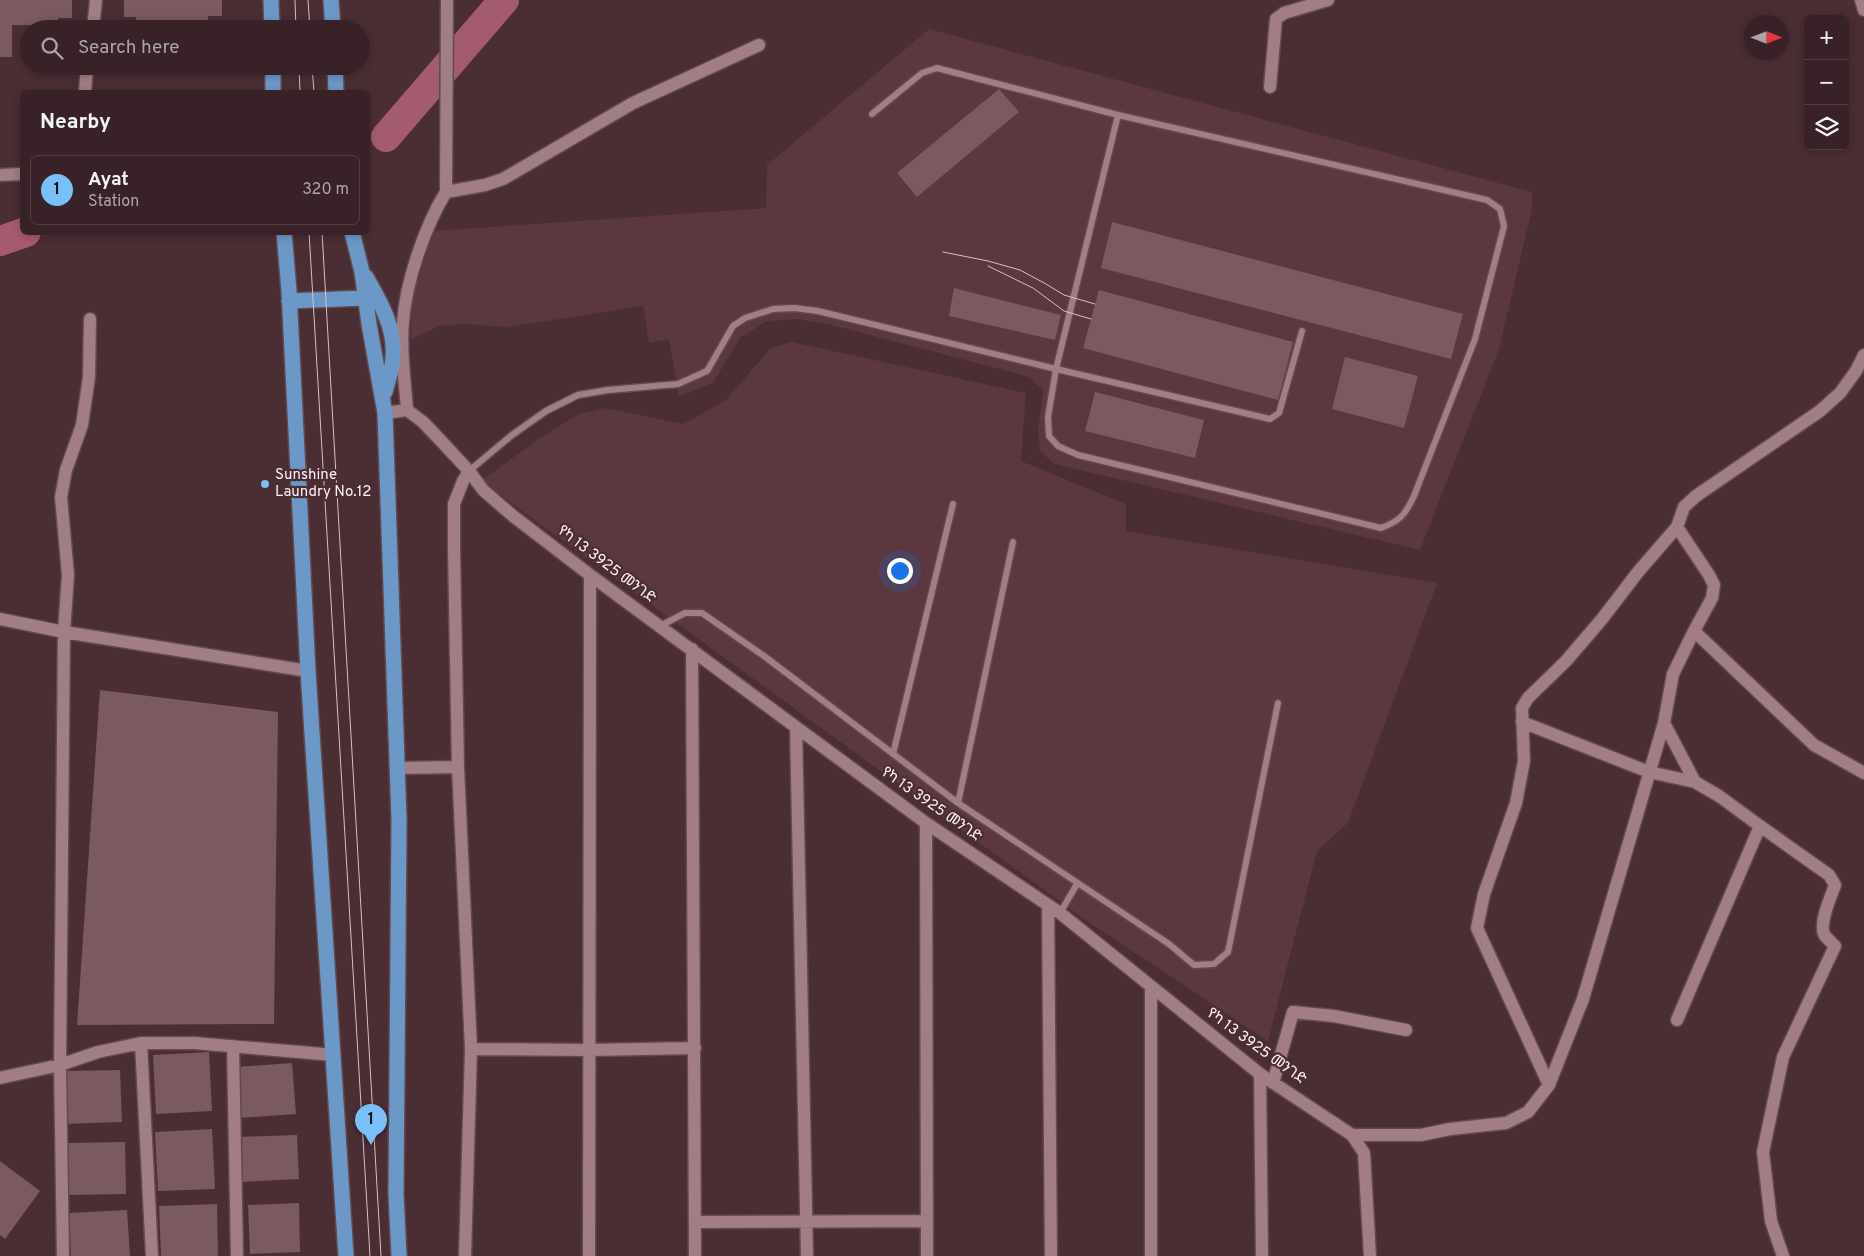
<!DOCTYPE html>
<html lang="en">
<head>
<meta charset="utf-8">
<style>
	body { margin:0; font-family:Overpass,"Noto Sans Ethiopic",sans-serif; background:#3f2a2f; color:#f1f3f6 }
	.controls { position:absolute; right:15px; top:15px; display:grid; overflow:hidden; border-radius:8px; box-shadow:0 2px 8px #0003 }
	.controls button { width:45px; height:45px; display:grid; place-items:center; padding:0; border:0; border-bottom:1px solid #523f44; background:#382227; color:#f1f3f6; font:25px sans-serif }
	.compass { position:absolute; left:1744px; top:15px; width:45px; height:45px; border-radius:50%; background:#382227; box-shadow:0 2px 8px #0003; rotate:90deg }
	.you { position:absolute; left:899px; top:570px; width:18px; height:18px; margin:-12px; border:4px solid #fff; border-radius:50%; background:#1a73e8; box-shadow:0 0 0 8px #1a73e833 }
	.badge { display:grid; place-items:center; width:32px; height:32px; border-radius:50%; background:#79bff8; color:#111; font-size:16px; font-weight:700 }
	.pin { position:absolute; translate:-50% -41px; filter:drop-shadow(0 1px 2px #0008) }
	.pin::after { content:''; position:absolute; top:26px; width:18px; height:15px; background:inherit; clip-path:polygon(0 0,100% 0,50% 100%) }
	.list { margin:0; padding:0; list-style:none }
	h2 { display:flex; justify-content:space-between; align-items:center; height:65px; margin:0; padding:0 20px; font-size:21px }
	h2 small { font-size:16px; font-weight:400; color:#aba4a7 }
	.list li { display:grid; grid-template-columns:32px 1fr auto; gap:15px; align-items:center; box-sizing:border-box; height:70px; margin:0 10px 10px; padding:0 10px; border:1px solid #523f44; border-radius:8px }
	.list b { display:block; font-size:19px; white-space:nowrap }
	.list p { margin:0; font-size:16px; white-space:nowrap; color:#aba4a7 }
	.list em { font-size:16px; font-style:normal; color:#aba4a7 }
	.icon { flex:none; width:28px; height:28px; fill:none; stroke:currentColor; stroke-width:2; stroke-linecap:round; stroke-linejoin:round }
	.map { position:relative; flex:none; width:1864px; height:1256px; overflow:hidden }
	.search { position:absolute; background:#382227; box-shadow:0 2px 8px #0003; left:20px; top:20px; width:350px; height:55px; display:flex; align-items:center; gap:12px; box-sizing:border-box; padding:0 18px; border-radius:28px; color:#aba4a7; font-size:19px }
	.panel { position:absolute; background:#382227; box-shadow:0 2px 8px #0003; left:20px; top:90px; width:350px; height:145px; border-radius:8px }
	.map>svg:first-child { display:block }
	.built { fill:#5b3740 }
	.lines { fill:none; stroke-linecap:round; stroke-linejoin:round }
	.river { stroke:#a45b6d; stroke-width:30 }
	.building { fill:#7a5960 }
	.lane-casing { stroke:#614a4f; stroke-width:9 }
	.street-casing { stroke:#614a4f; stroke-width:15 }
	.primary-casing { stroke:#614a4f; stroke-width:18 }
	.lane { stroke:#a17d85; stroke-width:6 }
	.street { stroke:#a17d85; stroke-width:12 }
	.primary { stroke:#6c98c7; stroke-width:15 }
	.tram { stroke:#d3c3c6; stroke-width:1 }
	.poi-dot { fill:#79bff8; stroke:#4b2d34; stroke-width:2 }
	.labels { text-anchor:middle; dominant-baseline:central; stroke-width:4.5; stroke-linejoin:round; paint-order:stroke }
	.poi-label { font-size:15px; fill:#fcf0f2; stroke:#4b2d34; text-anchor:start }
	.street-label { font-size:15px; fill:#fcf0f2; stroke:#4b2d34 }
</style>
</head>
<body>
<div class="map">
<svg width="1864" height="1256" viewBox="0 0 1864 1256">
	<rect width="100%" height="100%" fill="#4b2d34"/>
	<!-- built -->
	<path class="built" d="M 929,29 L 1532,192 L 1532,209 L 1499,349 L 1420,550 L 1054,464 L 1040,451 L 1038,431 L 1043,390 L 1027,376 L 831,325 L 799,319 L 767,321 L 740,338 L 713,383 L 679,396 L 669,339 L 649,343 L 643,306 L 508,327 L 463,324 L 440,326 L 411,339 L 412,286 L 418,280 L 433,231 L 766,208 L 767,165 Z
		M 792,342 L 1026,393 L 1021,461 L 1126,504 L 1126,531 L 1437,583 L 1348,823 L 1317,851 L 1268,1041 L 1087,921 L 481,481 L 533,443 L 578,414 L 605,408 L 683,424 L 726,400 L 771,348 Z"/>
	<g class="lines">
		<!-- river -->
		<path class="river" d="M 386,137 L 504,0
			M 0,241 L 26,232"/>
	</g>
	<!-- building -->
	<path class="building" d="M 0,0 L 72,0 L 72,18 L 58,18 L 58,29 L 31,29 L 31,25 L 12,25 L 12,57 L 0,57 Z
		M 124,0 L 222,0 L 222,16 L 208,16 L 208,29 L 182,29 L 182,23 L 163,24 L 162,29 L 136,29 L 136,17 L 124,17 Z
		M 999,89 L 1019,112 L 917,197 L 897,173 Z
		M 1112,222 L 1463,314 L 1451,359 L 1101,268 Z
		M 954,288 L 1061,315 L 1055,340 L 949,316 Z
		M 1099,290 L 1293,342 L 1278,400 L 1083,348 Z
		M 1345,357 L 1418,376 L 1404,428 L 1332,409 Z
		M 1095,392 L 1204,420 L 1195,458 L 1085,431 Z
		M 100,690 L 278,712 L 274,1024 L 77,1025 Z
		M 209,1052 L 212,1111 L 156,1114 L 153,1055 Z
		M 292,1063 L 296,1114 L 238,1118 L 235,1067 Z
		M 120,1070 L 122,1122 L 65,1124 L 64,1071 Z
		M 212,1129 L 215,1189 L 158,1191 L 155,1132 Z
		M 297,1135 L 299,1179 L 239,1182 L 237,1137 Z
		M 125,1142 L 126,1194 L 67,1195 L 66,1143 Z
		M 0,1161 L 40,1191 L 5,1239 L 0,1235 Z
		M 299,1203 L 300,1252 L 250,1254 L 248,1205 Z
		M 217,1204 L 218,1256 L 161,1256 L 159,1206 Z
		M 127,1210 L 130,1256 L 71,1256 L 69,1213 Z"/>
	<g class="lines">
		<!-- lane casing -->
		<g class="lane-casing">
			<path id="lane" d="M 872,114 L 922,73 L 937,68 L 1118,115 L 1487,200 L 1500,209 L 1504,226 L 1475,339 L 1414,496 C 1405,515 1400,521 1381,528 L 1078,455 L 1058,446 L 1049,436 L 1048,417 L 1056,369 L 1118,115
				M 469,471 L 512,435 L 546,411 L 578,395 L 608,390 L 678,384 L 707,371 L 733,326 L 745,318 L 773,309 L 794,308 L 818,311 L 1056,369 L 1270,419 L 1279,413 L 1302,331
				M 660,626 L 685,613 L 702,613 L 764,656 L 958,803 L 1169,944 L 1194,965 L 1214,964 L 1228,952 L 1278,703
				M 893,754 L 953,504
				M 958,803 L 1013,542
				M 1060,913 L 1077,884"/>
		</g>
		<!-- street casing -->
		<g class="street-casing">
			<path id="street" d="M 1861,0 L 1864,10
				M 93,29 L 96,0
				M 1270,87 L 1276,19 L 1284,13 L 1328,0
				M 85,92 L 87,66
				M 0,175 L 22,174
				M 446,192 L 485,185 L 503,179 L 633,103 L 759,45
				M 407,410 L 423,422 L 443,443 L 469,471 L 483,490 L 513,516 L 590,575 L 926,823 L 1060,913 L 1260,1074 L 1352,1135 L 1364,1153 L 1370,1256
				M 385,413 L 407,410 C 405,381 400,351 403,322 C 406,281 425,226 446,192 L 447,0
				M 0,619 L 64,632 L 308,671
				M 1694,631 L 1712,598 L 1714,585 L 1709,575 L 1677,527 L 1684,507 L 1696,496 L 1820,411 L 1840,393 L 1856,371 L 1864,355
				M 692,649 L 695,1256
				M 1522,722 L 1649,772 L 1695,782
				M 1664,723 L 1673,674 L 1694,631 L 1814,745 L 1864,773
				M 796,727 L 807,1256
				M 398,768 L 458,767
				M 926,823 L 927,1256
				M 1760,826 L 1829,875 L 1835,885 C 1831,896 1819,923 1824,934 C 1826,938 1831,942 1835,946 L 1783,1057 L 1763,1152 L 1771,1221 L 1783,1256
				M 1048,905 L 1051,1256
				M 141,1043 L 152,1256
				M 233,1046 L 237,1256
				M 471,1049 L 589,1050 L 695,1048
				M 1260,1074 L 1262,1256
				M 0,1078 L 60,1065 L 98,1052 L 141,1043 L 194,1043 L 334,1055
				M 1273,1083 L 1293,1012 L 1334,1016 L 1406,1030
				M 1549,1085 L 1477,928 L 1484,894 L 1516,803 L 1524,761 L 1522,708 L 1528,698 L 1566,661 L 1602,619 L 1638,572 L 1677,527
				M 1352,1135 L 1421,1135 L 1450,1129 L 1506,1123 L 1528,1112 L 1549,1085 L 1583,999 L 1664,723 L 1695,782 L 1719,796 L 1760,826 L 1677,1020
				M 696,1222 L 926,1221
				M 63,1256 L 60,1065 L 64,632 L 68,575 L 61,497 L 66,470 L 82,425 L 89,377 L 90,319
				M 465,1256 L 471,1049 L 458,767 L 454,550 L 454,504 L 463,481 L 469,471
				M 589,1256 L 590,575
				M 1151,1256 L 1151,988"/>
		</g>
		<!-- primary casing -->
		<g class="primary-casing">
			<path id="primary" d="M 271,0 L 272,29
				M 331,0 L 333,29
				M 273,66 L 273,92
				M 335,66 L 336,92
				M 284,232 L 289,291 L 308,671 L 346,1256
				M 352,232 L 362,272 L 369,324 L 385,413 L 399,820 L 396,1194 L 399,1256
				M 366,277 C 380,301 396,329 393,358 C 392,369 388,381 385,392
				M 289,301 L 365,298"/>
		</g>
		<!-- lane -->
		<use href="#lane" class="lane"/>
		<!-- street -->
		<use href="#street" class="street"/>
		<!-- primary -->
		<use href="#primary" class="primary"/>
		<!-- tram -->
		<path class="tram" d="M 295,0 L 296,29
			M 308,0 L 310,29
			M 299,66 L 300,92
			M 312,66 L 314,92
			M 309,232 L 370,1256
			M 322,232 L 381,1256
			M 943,252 L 988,261 L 1020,270 L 1046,284 L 1064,295 L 1095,304
			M 988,266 L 1033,288 L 1064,311 L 1091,319"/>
	</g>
	<!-- markers -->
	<circle class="poi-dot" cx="265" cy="484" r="5"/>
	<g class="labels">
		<!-- poi labels -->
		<g class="poi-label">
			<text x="275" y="475">Sunshine<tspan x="275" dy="17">Laundry No.12</tspan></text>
		</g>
		<!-- street labels -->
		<g class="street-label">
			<text transform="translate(606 565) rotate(37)">የካ 13 3925 መንገድ</text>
			<text transform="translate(931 805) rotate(35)">የካ 13 3925 መንገድ</text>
			<text transform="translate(1256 1047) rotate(36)">የካ 13 3925 መንገድ</text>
		</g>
	</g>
</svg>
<div class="controls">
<button>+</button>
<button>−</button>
<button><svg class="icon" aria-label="layers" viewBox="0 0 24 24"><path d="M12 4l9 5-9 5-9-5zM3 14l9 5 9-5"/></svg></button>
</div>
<svg class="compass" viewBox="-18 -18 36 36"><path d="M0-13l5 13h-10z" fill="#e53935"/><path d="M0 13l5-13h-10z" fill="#aba4a7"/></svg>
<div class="you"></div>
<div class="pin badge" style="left:371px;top:1145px">1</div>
<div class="search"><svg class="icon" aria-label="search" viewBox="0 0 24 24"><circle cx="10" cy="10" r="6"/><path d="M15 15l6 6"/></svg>Search here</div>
<section class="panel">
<h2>Nearby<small></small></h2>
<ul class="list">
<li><span class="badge">1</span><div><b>Ayat</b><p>Station</p></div><em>320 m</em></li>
</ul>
</section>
</div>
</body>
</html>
